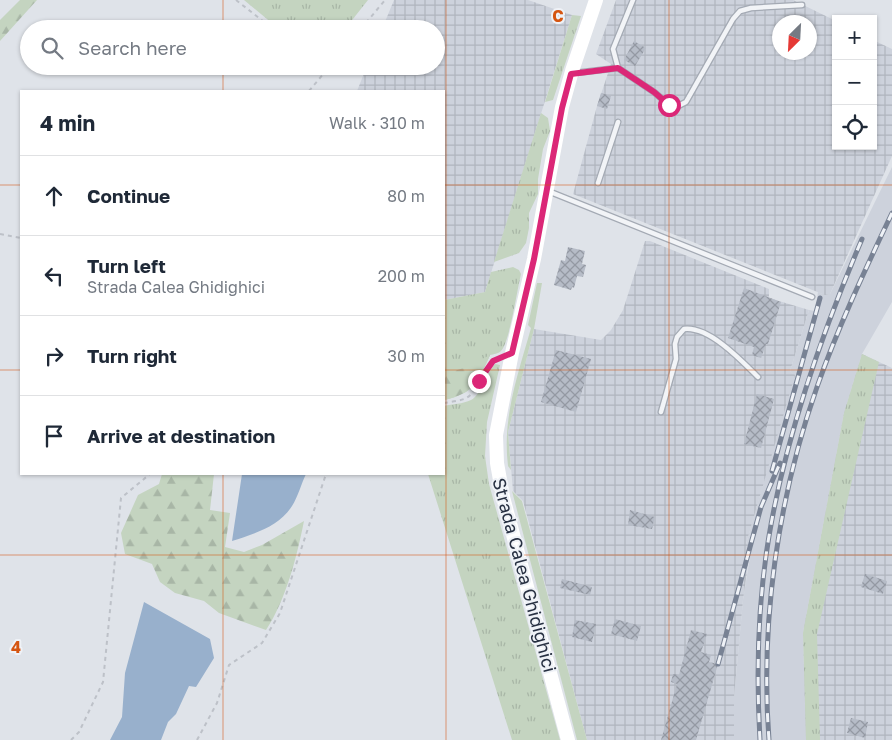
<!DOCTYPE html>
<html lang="en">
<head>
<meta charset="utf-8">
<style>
	body { margin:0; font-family:"Golos Text",sans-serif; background:#f2f2f3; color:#1f2937 }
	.controls { position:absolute; right:15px; top:15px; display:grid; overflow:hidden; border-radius:0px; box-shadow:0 1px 4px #0004 }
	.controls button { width:45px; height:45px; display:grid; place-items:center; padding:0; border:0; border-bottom:1px solid #e0e1e3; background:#fff; color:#1f2937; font:25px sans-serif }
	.compass { position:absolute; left:772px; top:15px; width:45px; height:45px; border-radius:50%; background:#fff; box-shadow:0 1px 4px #0004; rotate:204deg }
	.stop { position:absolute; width:15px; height:15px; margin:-11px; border:4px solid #db2777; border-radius:50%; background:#fff }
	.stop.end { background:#db2777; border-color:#fff; box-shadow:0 1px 5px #0008 }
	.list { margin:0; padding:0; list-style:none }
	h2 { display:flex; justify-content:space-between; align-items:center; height:65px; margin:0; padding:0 20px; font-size:21px }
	h2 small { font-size:16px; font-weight:400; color:#747a83 }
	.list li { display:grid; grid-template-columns:32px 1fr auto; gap:15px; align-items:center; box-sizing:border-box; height:80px; padding:0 20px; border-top:1px solid #e0e1e3 }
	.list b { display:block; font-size:19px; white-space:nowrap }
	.list p { margin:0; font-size:16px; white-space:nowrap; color:#747a83 }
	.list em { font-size:16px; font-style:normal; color:#747a83 }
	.icon { flex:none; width:28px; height:28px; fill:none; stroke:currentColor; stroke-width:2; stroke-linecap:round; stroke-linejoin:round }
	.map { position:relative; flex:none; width:892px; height:740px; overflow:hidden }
	.search { position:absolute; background:#fff; box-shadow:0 1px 4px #0004; left:20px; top:20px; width:425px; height:55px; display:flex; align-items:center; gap:12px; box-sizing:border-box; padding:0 18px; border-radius:28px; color:#747a83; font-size:19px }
	.panel { position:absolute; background:#fff; box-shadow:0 1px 4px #0004; left:20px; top:90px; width:425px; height:385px; border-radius:0px }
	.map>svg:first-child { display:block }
	.built { fill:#cdd2dc }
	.industrial { fill:url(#industrial-grid); fill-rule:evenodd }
	.grass { fill:url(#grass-tufts) }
	.forest { fill:url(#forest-firs) }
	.green { fill:#c4d4c0 }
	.water { fill:#98b0cc }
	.building { fill:url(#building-cross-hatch) }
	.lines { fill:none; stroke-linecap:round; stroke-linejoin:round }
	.lane-casing { stroke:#a4aab4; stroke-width:7 }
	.path { stroke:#bdc1c8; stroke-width:2; stroke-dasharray:4 4; stroke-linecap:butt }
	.lane { stroke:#f2f4f7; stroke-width:4.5 }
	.secondary { stroke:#fff; stroke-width:14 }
	.rail-casing { stroke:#788294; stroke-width:5 }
	.rail { stroke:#eff2f7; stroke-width:3; stroke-dasharray:9; stroke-linecap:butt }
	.route { stroke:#db2777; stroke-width:6 }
	.grid { fill:none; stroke:#d55511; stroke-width:1; stroke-opacity:0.55 }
	.labels { text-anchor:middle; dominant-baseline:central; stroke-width:4; stroke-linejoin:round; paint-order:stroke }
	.street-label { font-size:18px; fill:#273042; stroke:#eff2f7 }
	.grid-label { font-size:16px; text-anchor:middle; font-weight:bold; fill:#d55511; stroke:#eff2f7; stroke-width:4; stroke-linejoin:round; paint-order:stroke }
</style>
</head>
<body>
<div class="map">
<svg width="892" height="740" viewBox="0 0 892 740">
	<defs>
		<pattern id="industrial-grid" width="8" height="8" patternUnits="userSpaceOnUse" patternTransform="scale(1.25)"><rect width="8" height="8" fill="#cdd2dc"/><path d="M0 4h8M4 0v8" fill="none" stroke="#b0b5be"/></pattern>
		<pattern id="grass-tufts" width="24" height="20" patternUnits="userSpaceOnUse" patternTransform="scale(1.25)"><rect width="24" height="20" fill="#c4d4c0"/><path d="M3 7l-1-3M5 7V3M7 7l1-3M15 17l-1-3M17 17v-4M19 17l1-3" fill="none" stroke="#a8b6a6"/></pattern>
		<pattern id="forest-firs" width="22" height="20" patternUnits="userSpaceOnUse" patternTransform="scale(1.25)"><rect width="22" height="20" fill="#c4d4c0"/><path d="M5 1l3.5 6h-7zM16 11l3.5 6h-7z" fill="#a8b6a6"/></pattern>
		<pattern id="building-cross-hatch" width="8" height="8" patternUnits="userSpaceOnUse" patternTransform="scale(1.25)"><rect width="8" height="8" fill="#b6bcc7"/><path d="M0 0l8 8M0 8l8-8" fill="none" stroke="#9499a3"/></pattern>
	</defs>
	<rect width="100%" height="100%" fill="#dfe3e9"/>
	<!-- built -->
	<path class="built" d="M 892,167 L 892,302 L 862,354 L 844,413 L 803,633 L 806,740 L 734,740 L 734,697 L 743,600 L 752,544 L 746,544 L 794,375 L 790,371 L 809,310 L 815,311 L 818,292 L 825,295 L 830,294 Z"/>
	<!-- industrial -->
	<path class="industrial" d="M 394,0 L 528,0 L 572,15 L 485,292 L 444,300 L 444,91 L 357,91 L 367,66 L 436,66 L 436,29 L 382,29 Z
		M 616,0 L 793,0 L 836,21 L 836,146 L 873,146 L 873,40 L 892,49 L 892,156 L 830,294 L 825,295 L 573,194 L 597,106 L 611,64 L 596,54 ZM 780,22 L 810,22 L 810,52 L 780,52 Z
		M 645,241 L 650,241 L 769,289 L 769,298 L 809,310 L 790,371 L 795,375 L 746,544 L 751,544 L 743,600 L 734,697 L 734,740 L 587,740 L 523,501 L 513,491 L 508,432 L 534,329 L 601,340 L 611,330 L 623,310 Z
		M 862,354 L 892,368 L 892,740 L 806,740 L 803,633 L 844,413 Z"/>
	<!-- grass -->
	<path class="grass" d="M 244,0 L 368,0 L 345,29 L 279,29 Z
		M 572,15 L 581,16 L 553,100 L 545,102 Z
		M 541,113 L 548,118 L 550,131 L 543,149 L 538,179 L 538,194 L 529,213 L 529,228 L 526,243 L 519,253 L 494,262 Z
		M 513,267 L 519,270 L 521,274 C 517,290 510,341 501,351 C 498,354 494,354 490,355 C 477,382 475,393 444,400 L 444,300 L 485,292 L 491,272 Z
		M 862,354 L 879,362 L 817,634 L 820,740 L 806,740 L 803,633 L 844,413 Z
		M 495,364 L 500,365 L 487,422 L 485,456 L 489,484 L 560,740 L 512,740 L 428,474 L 444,474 L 444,406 C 452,404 463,404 471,400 C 481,395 486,374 495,364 Z"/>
	<!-- forest -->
	<path class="forest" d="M 20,0 L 37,0 L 0,41 L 0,20 Z
		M 490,355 C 478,382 475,393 444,400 L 444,374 L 464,368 Z
		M 162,474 L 214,474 L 210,510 L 230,513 L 225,547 L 244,552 L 262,545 L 304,521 C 297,556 286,600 266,630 L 219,613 L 204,601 L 175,593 L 160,582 L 152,564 L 125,554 L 121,533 L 138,495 L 159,484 Z"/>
	<!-- green -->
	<path class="green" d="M 537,283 L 542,283 L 534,329 L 508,432 L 511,470 L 508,466 C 502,418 518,374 531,328 L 528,325 Z
		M 512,491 L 522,501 L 587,740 L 577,740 Z"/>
	<!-- water -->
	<path class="water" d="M 242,474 L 306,474 C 301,484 298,497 292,506 C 279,527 253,534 232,541 Z
		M 144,602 L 210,639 L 214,658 L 196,687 L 189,686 L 176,714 L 168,722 L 161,740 L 110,740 L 122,717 L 125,673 Z"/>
	<!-- building -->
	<path class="building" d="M 634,41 L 646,48 L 635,66 L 624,60 Z
		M 601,93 L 611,96 L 607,109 L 597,106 Z
		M 568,247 L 585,251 L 582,264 L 586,265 L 583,277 L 577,276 L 574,288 L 572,287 L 571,290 L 554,285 L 561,260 L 565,261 Z
		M 744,288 L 781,302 L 768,344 L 766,344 L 761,358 L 752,355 L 754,347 L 728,338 Z
		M 556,350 L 591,359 L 576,412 L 541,402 Z
		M 757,394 L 774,399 L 761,448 L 744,444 Z
		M 630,510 L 655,517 L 652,529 L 628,525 Z
		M 865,574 L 887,581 L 883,594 L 861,587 Z
		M 562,579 L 592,587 L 590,595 L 560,588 Z
		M 615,619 L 641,626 L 637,641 L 611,634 Z
		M 575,620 L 596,624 L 592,642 L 572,637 Z
		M 691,630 L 707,634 L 701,652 L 711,655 L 709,662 L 718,664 L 696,740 L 661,740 L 677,684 L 671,682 L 673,674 L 679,675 Z
		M 851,718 L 868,722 L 865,738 L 847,733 Z"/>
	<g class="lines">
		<!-- lane casing -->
		<g class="lane-casing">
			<path id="lane" d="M 633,0 L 613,49 L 618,68 L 654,92 L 669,105 L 678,106 L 686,102 L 733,19 L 740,11 L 751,8 L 802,5
				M 575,73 L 618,68
				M 598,183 L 618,122
				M 548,191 L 812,297
				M 661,412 L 676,359 L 675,344 L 677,337 L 684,329 C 709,326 741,360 758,377"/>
		</g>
		<!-- path -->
		<path class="path" d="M 236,0 L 273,29
			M 361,29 L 385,0
			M 321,66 L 327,71
			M 309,91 L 330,66
			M 0,234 L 21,238
			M 444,403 C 450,402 458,401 464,399 C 480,393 480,366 498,359
			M 71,740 L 79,732 L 103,682 L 121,498 L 150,474
			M 197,740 L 217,703 L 229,665 L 262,643 L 280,613 L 326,474"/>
		<!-- lane -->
		<use href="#lane" class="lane"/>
		<!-- secondary -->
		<path class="secondary" d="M 568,740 L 503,497 L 497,463 L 496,435 L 512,353 L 534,259 L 562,107 L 572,71 L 596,0"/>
		<!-- rail casing -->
		<g class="rail-casing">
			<path id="rail" d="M 772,471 L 820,298
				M 718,664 L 761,507 L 780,463
				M 760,740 C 756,673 758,602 769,536 C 786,435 822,333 862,239
				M 769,740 C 760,622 778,498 817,387 C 838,327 865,270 892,213"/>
		</g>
		<!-- rail -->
		<use href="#rail" class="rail"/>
	</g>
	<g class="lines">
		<!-- route -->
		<path class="route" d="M 479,381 L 493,361 L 512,353 L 534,259 L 562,108 L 571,74 L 618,68 L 654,92 L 669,105"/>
	</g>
	<!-- grid -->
	<path class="grid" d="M 223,0 L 223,29M 446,0 L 446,740M 669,0 L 669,740M 223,66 L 223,91M 0,185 L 21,185M 444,185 L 892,185M 0,370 L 21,370M 444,370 L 892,370M 223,474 L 223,740M 0,555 L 892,555"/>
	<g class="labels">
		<!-- street labels -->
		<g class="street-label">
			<text transform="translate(525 575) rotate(75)">Strada Calea Ghidighici</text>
		</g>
	</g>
	<g class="grid-label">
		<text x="558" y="22">C</text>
		<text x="16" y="653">4</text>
	</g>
</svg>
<div class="controls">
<button>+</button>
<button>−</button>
<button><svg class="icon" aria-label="locate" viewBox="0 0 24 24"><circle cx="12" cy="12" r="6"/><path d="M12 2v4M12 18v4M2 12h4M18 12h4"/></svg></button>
</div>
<svg class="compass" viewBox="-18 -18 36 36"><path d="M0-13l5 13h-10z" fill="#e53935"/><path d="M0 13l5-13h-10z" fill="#747a83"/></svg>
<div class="stop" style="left:669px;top:105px"></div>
<div class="stop end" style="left:479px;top:381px"></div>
<div class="search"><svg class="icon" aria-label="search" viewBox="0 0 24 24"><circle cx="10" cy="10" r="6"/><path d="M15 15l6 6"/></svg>Search here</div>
<section class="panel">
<h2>4 min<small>Walk · 310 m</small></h2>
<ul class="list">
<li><svg class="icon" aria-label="ahead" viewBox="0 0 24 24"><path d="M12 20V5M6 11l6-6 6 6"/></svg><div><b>Continue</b></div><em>80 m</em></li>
<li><svg class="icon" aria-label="left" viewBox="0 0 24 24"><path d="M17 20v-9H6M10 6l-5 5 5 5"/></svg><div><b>Turn left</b><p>Strada Calea Ghidighici</p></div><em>200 m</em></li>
<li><svg class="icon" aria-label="right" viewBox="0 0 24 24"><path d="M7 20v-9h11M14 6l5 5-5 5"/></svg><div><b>Turn right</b></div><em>30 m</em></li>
<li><svg class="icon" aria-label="arrive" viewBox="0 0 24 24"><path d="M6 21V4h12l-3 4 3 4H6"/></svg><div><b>Arrive at destination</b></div></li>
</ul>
</section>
</div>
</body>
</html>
